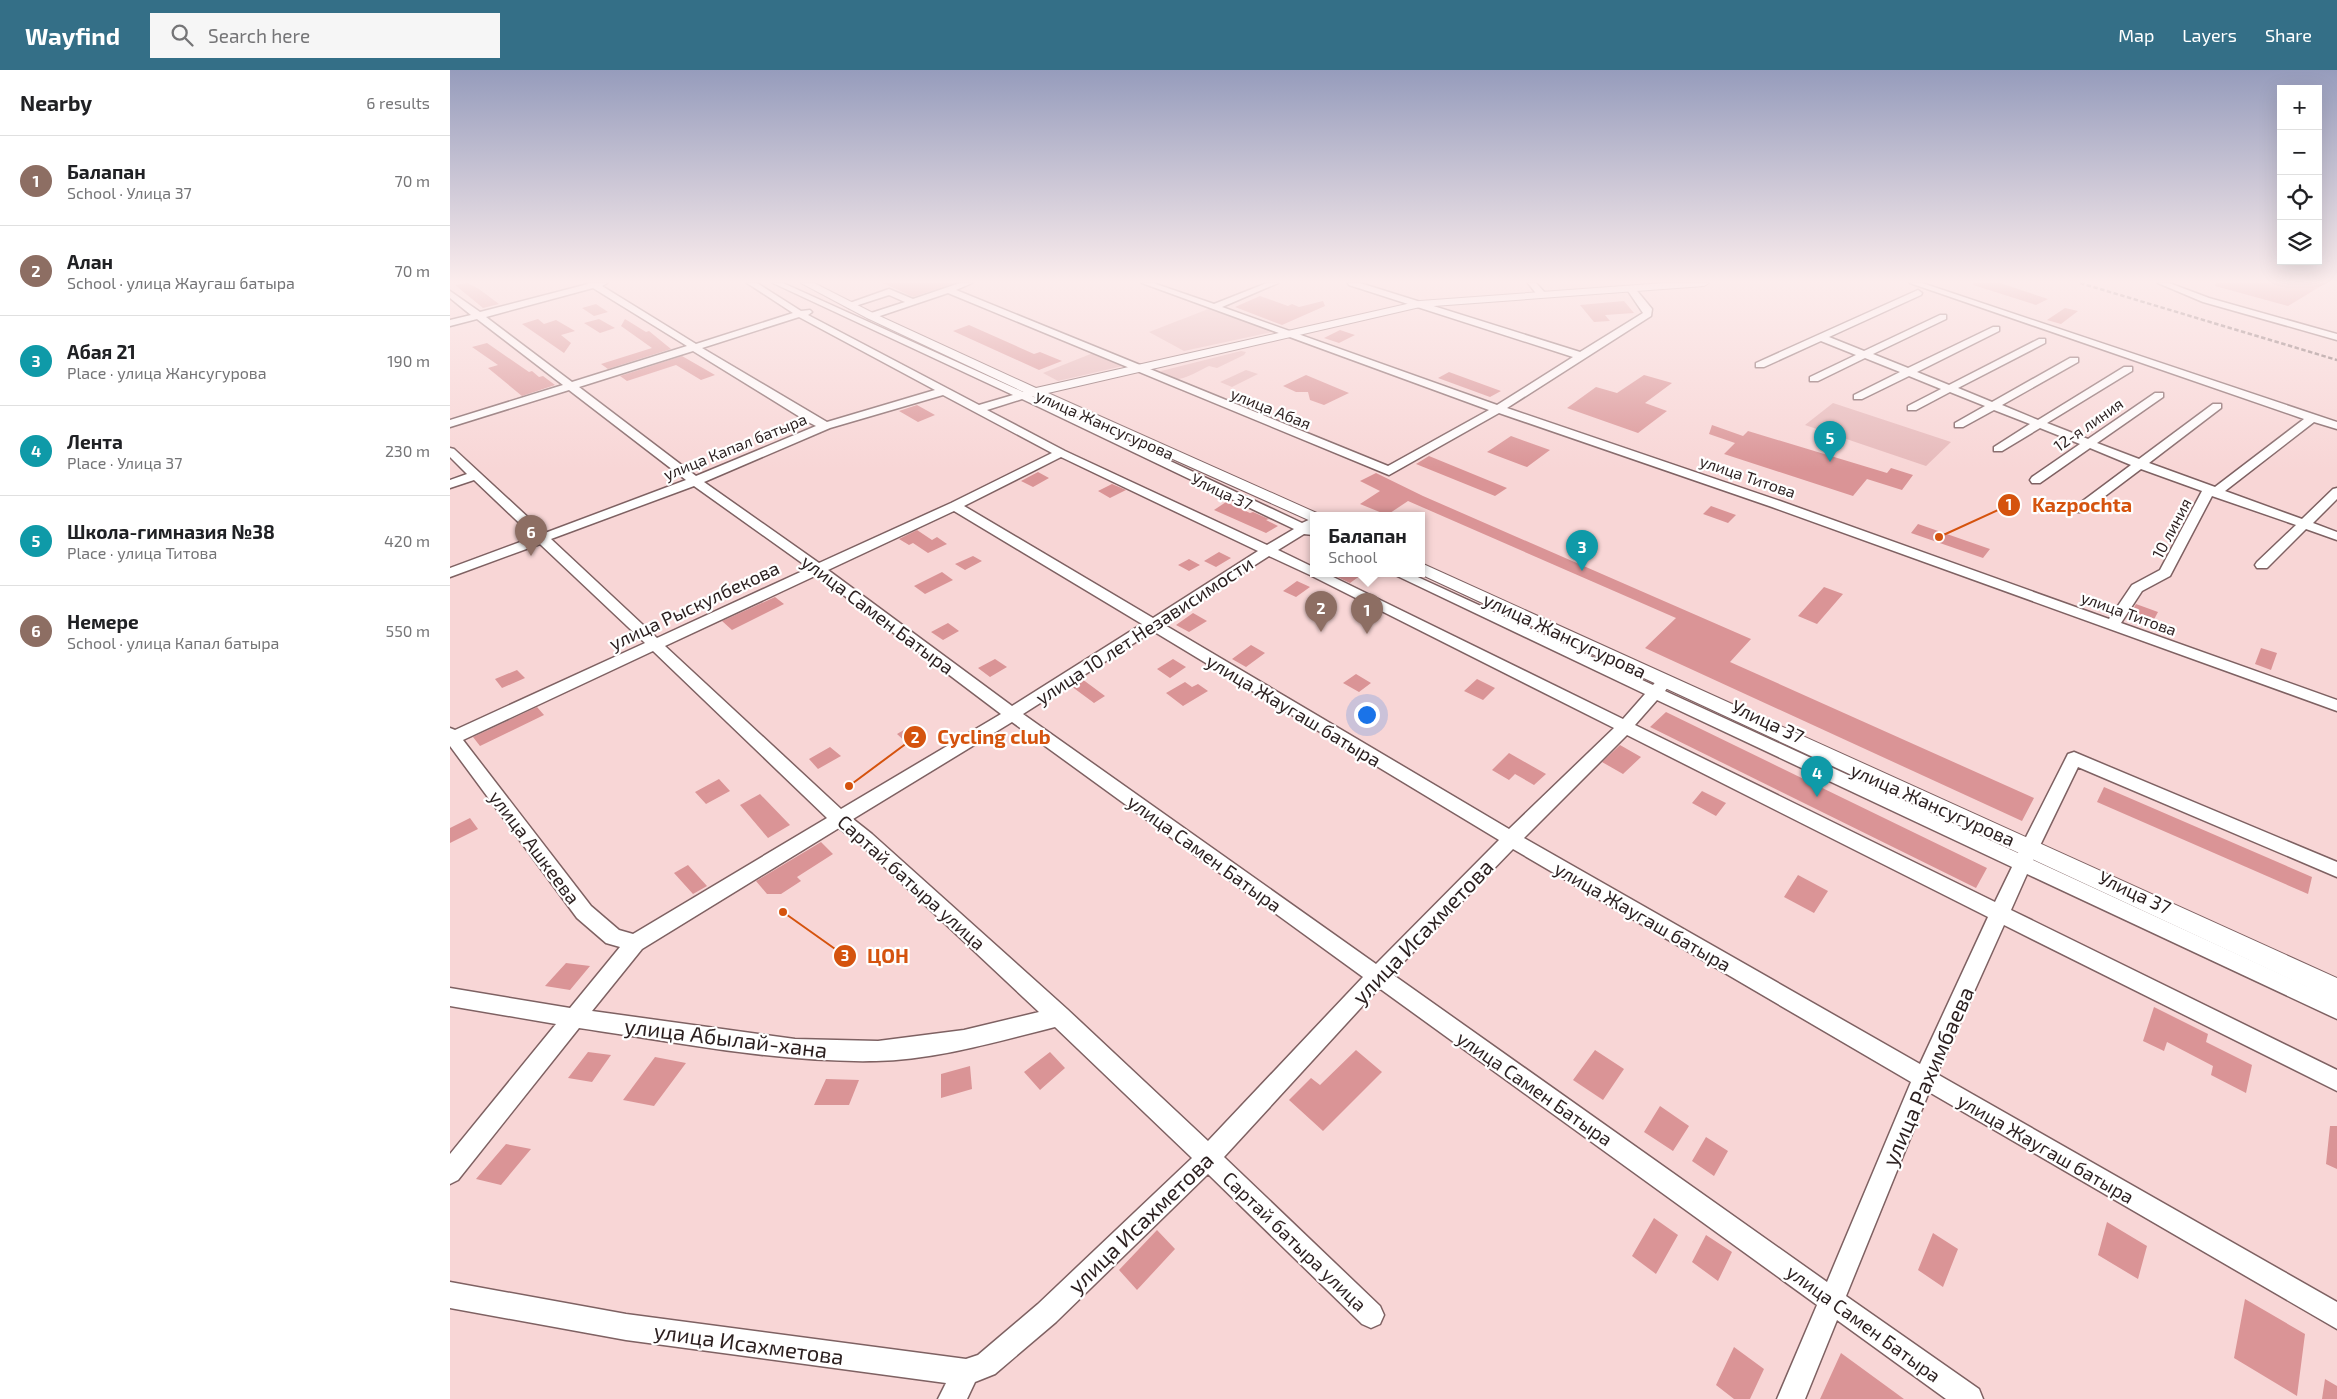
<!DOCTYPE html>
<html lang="en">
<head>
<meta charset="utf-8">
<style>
	body { margin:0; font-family:"Exo 2",sans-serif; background:#f6f6f6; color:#202124 }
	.controls { position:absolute; right:15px; top:15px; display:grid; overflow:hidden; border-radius:0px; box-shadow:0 5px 20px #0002 }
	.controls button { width:45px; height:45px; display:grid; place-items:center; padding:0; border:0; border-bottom:1px solid #e0e0e0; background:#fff; color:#202124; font:25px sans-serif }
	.you { position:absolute; left:916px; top:644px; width:18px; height:18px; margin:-12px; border:4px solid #fff; border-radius:50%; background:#1a73e8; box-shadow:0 0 0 8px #1a73e833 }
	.badge { display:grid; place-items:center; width:32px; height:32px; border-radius:50%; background:#346f87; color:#fff; font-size:16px; font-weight:700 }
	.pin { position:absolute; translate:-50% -41px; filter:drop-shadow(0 1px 2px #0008) }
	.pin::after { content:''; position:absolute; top:26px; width:18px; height:15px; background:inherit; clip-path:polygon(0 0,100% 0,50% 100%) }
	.popup { position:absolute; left:860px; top:442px; width:115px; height:65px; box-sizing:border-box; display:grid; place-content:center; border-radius:0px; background:#fff; filter:drop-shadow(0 1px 4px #0005); font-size:16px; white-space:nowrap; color:#757577 }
	.popup b { font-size:19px; color:#202124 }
	.popup::after { content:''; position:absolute; left:50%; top:100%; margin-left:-10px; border:10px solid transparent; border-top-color:#fff }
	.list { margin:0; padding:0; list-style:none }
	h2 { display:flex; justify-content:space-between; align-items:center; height:65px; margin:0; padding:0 20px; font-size:21px }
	h2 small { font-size:16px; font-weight:400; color:#757577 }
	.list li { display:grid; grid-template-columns:32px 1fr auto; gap:15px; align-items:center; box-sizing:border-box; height:90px; padding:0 20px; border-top:1px solid #e0e0e0 }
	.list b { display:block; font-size:19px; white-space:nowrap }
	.list p { margin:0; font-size:16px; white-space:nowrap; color:#757577 }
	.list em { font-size:16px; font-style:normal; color:#757577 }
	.icon { flex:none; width:28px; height:28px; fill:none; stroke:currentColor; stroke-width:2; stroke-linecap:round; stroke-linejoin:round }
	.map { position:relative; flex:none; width:1887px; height:1329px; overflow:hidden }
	header { display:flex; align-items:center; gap:30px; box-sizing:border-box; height:70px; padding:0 25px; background:#346f87; color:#fff }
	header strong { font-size:24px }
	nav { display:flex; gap:28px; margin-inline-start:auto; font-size:18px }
	.search { width:350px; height:45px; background:#f6f6f6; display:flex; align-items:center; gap:12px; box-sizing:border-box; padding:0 18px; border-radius:0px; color:#757577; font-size:19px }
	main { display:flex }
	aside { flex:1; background:#fff }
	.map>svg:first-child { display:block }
	.green { fill:#e6b9ba }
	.building { fill:#da9496 }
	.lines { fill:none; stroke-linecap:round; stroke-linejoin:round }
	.minor-casing { stroke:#7e6162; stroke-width:3 }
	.major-casing { stroke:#7e6162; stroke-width:2 }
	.minor { fill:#fff; fill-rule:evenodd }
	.major { fill:#fff; fill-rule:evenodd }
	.rail { stroke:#756161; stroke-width:2.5; stroke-dasharray:4.5 2.5; stroke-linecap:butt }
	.labels { text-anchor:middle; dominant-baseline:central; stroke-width:4.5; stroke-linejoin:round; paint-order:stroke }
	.far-street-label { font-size:16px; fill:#2b1f1f; stroke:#fff }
	.street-label { font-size:19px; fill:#2b1f1f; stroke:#fff }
	.near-street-label { font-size:22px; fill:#2b1f1f; stroke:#fff }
	.leader { fill:none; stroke:#d5530e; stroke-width:2 }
	.callout-dot { fill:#d5530e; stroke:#fff; stroke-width:2 }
	.mark-label { font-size:15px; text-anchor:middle; font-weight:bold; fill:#fff }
	.callout-label { font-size:20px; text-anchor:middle; font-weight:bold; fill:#d5530e; stroke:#fff; stroke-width:4.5; stroke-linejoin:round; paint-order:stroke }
</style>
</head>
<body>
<header>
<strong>Wayfind</strong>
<div class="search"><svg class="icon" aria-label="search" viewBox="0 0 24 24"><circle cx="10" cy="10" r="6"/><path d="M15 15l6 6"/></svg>Search here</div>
<nav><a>Map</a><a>Layers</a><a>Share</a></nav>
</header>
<main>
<aside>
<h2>Nearby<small>6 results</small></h2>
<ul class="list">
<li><span class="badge" style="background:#8d6e63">1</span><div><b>Балапан</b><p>School · Улица 37</p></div><em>70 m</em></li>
<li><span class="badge" style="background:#8d6e63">2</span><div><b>Алан</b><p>School · улица Жаугаш батыра</p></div><em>70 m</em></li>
<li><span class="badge" style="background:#0f9aa8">3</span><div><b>Абая 21</b><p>Place · улица Жансугурова</p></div><em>190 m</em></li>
<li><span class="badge" style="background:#0f9aa8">4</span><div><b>Лента</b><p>Place · Улица 37</p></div><em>230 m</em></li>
<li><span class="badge" style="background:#0f9aa8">5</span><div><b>Школа-гимназия №38</b><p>Place · улица Титова</p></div><em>420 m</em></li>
<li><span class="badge" style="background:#8d6e63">6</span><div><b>Немере</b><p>School · улица Капал батыра</p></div><em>550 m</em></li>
</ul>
</aside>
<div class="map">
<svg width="1887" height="1329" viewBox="0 0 1887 1329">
	<rect width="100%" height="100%" fill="#f8d6d6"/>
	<!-- green -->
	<path class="green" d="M 761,238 L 824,260 L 822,262 L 734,281 L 699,262 Z
		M 791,281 L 796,282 L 794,285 L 767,298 L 759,296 C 746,302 720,320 711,301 Z
		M 643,283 L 673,296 L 608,311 L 593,303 Z
		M 796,300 L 808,304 L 782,317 L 770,312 Z
		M 1383,333 L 1501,372 L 1476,396 L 1355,355 Z"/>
	<!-- building -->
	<path class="building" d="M 18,213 L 29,219 L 49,234 L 33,238 L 5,215 Z
		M 433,213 L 503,213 L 503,214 L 463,227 Z
		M 1523,213 L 1550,213 L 1598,229 L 1586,235 L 1523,215 Z
		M 1766,213 L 1876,213 L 1838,236 L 1765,216 Z
		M 810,226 L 838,236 L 842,234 L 849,237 L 873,231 L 875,236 L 832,255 L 785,237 Z
		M 1174,231 L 1184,243 L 1155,245 L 1160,251 L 1144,252 L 1130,235 Z
		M 146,234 L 158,242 L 144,246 L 132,238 Z
		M 1615,238 L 1628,241 L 1611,254 L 1597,250 Z
		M 88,249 L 94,254 L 106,250 L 125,261 L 111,265 L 121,273 L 114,283 L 72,254 Z
		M 149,249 L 165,258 L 150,263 L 134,253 Z
		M 175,249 L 196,262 L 199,261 L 221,279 L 158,299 L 151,294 L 202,278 L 171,256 Z
		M 519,255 L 584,284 L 590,282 L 612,291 L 589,300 L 503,261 Z
		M 890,260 L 905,265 L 889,273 L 874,268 Z
		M 37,273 L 79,302 L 82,301 L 89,307 L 93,306 L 105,315 L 72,326 L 38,298 L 48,295 L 22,277 Z
		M 232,286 L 265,305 L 251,310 L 226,295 L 177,311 L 170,306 Z
		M 999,302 L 1051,321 L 1040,327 L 988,308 Z
		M 856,305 L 899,323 L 874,335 L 860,330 L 858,322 L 846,322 L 833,316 Z
		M 1194,305 L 1222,313 L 1195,333 L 1217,341 L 1188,363 L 1117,338 L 1146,317 L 1167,323 Z
		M 467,335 L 485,345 L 468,352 L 449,341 Z
		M 1262,355 L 1293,366 L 1298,361 L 1437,403 L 1441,398 L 1463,405 L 1452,420 L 1417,409 L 1403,426 L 1274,384 L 1285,373 L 1259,364 Z
		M 1061,366 L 1100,380 L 1077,397 L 1037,382 Z
		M 979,386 L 1057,418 L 1045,426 L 966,394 Z
		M 588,402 L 599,408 L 583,417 L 571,411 Z
		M 926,403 L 973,426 L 1301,569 L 1280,592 L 1584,728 L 1572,751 L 1195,578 L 1226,548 L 958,431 L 937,445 L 910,434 L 930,421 L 910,411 Z
		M 662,414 L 676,420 L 660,428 L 648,421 Z
		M 776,432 L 800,443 L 803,442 L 812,446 L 819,449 L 816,450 L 828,456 L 816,463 L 764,440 Z
		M 1261,436 L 1286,445 L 1278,453 L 1253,444 Z
		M 1468,454 L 1540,479 L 1533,488 L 1461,463 Z
		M 467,460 L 482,470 L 487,467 L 497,474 L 478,483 L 463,473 L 459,475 L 449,469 Z
		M 769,482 L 781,488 L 766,497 L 754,491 Z
		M 523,486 L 532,491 L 515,500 L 505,494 Z
		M 739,489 L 750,495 L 739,501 L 728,495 Z
		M 492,502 L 503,510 L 475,524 L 464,516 Z
		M 879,503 L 914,503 L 900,513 Z
		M 847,511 L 860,517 L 846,527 L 833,521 Z
		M 1374,517 L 1393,524 L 1367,554 L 1348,546 Z
		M 325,527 L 334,534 L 282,560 L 272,551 Z
		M 1686,534 L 1708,542 L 1700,557 L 1677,549 Z
		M 743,543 L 757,551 L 739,562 L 726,555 Z
		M 498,553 L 509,561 L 493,570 L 481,562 Z
		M 801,575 L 815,583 L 796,597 L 782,589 Z
		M 1811,578 L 1827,583 L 1821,600 L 1805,594 Z
		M 545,589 L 557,597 L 540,607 L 528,598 Z
		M 723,589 L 736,597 L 720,608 L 707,599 Z
		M 67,600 L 75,608 L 52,618 L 45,609 Z
		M 906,604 L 921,613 L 909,622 L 893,613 Z
		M 632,609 L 655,626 L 644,633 L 621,616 Z
		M 1027,609 L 1045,618 L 1033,630 L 1014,621 Z
		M 735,612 L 742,617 L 748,614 L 758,621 L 733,636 L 716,623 Z
		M 87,637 L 94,645 L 30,676 L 23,667 Z
		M 1216,642 L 1537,798 L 1526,818 L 1200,657 Z
		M 464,654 L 475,664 L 458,674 L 447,664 Z
		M 1170,675 L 1191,687 L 1173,704 L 1152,692 Z
		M 380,677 L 391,686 L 368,699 L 359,689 Z
		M 1059,683 L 1096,704 L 1084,715 L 1065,704 L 1059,710 L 1042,700 Z
		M 269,709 L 280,721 L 256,734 L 245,722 Z
		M 1654,717 L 1862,807 L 1858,824 L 1647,732 Z
		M 1252,721 L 1276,733 L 1266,746 L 1242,733 Z
		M 310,724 L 340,755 L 318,768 L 290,735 Z
		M 20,748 L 28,759 L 0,773 L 0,758 Z
		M 371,772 L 383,784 L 347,807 L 351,811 L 331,824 L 317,824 L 306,811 Z
		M 238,795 L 257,816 L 243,824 L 224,803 Z
		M 1348,805 L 1378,821 L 1364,843 L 1334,827 Z
		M 116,893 L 140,896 L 120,920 L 95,916 Z
		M 1704,937 L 1758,964 L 1756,972 L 1802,995 L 1796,1023 L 1761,1005 L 1763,996 L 1717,972 L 1714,981 L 1693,971 Z
		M 906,980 L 932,1002 L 873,1061 L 839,1030 L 861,1008 L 870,1015 Z
		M 1145,980 L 1174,999 L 1153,1030 L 1123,1010 Z
		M 138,982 L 161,985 L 142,1012 L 118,1008 Z
		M 600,982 L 615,998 L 590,1020 L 574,1002 Z
		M 205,987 L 236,993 L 204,1036 L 173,1030 Z
		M 520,996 L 522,1019 L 491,1028 L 491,1004 Z
		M 376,1009 L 409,1010 L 399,1035 L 364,1035 Z
		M 1210,1036 L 1239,1056 L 1223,1081 L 1194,1062 Z
		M 1880,1056 L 1887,1056 L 1887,1099 L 1876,1094 Z
		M 1256,1067 L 1278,1081 L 1264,1106 L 1242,1091 Z
		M 56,1074 L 81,1079 L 51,1115 L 26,1109 Z
		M 1204,1148 L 1228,1165 L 1206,1204 L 1182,1186 Z
		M 1657,1152 L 1697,1176 L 1688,1209 L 1648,1185 Z
		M 707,1160 L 725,1179 L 687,1220 L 669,1200 Z
		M 1483,1163 L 1508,1179 L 1493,1217 L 1468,1200 Z
		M 1256,1165 L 1282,1182 L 1268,1211 L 1242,1192 Z
		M 1795,1229 L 1855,1264 L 1847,1326 L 1784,1288 Z
		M 1284,1277 L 1314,1299 L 1300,1329 L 1284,1329 L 1266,1315 Z
		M 1391,1283 L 1454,1329 L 1370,1329 Z
		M 1875,1309 L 1887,1316 L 1887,1329 L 1872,1329 Z"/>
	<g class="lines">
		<!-- minor casing -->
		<g class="minor-casing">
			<path id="minor" d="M 137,213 L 157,213 L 152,216 L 246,274 L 343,243 L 297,213 L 307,213 L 351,241 L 360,240 L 362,242 L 358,245 L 529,335 L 563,325 L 323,213 L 333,213 L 573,322 L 589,320 L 589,324 L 582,326 L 852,453 L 863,448 L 863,465 L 854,464 L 828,480 L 863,497 L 863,503 L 875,503 L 1173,649 L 1195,624 L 941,503 L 959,503 L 1203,615 L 1209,608 L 1219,608 L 1222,612 L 1215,621 L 1568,783 L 1616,688 L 1618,684 L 1624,682 L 1887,792 L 1887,807 L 1628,697 L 1583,790 L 1887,930 L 1887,949 L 1577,804 L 1561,840 L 1887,1000 L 1887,1021 L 1554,855 L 1487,1004 L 1887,1232 L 1887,1259 L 1479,1022 L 1396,1226 L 1529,1319 L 1533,1329 L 1496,1329 L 1387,1250 L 1355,1329 L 1327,1329 L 1367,1235 L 929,918 L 774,1087 L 930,1236 L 934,1245 L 930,1254 L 921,1258 L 912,1254 L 758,1104 L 606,1252 L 545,1304 L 525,1312 L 517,1329 L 488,1329 L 496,1313 L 176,1270 L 0,1238 L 0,1212 L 176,1244 L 516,1289 L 528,1285 L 588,1234 L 742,1088 L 605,957 C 549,971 485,990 426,991 C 327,993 227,972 129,958 L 8,1110 L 0,1114 L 0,1084 L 106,954 L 0,936 L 0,918 L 120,938 L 170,877 L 156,873 L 127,848 L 0,676 L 0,658 L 5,660 L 195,573 L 90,474 L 0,507 L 0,498 L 84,467 L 24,410 L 0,418 L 0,410 L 17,404 L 0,387 L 0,378 L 4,379 L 95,463 L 236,410 L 119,320 L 0,357 L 0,350 L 113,315 L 27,249 L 0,256 L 0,250 L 21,245 L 0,228 L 0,221 L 30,242 L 138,214 ZM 143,218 L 237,276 L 122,312 L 36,247 ZM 349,247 L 485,320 L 377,352 L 252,278 ZM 243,281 L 358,352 L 366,356 L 246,406 L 129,317 ZM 493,325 L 602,383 L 501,433 L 369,493 L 254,412 L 380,358 ZM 572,329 L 589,337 L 844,459 L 817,475 L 615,381 L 537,340 ZM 611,387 L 808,481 L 703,548 L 514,436 ZM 244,416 L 359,498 L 207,568 L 101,469 ZM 504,441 L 692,554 L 562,636 L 378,500 ZM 819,486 L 860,505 L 1164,658 L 1059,759 L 713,554 ZM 367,505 L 551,644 L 391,739 L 215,576 ZM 703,561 L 1049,770 L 926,894 L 573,644 ZM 203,581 L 377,748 L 183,864 L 169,860 L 141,836 L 13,670 ZM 1207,630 L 1562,797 L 1545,832 L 1185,655 ZM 562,652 L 913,907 L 758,1071 L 617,939 L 422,764 L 403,749 ZM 1177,665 L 1538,847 L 1470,994 L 1074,768 ZM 389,758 L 410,774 L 589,942 L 514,960 L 428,971 L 345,969 L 142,941 L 192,879 ZM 1063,779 L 1461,1012 L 1377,1212 L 942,904 Z
				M 510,213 L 522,213 L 506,220 L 938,396 L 1039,340 L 692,213 L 703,213 L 764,234 L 817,213 L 828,213 L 772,237 L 1047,335 L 1123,287 L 899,215 L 898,213 L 910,213 L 1130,282 L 1193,243 L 1176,218 L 1183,216 L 1202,239 L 1201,246 L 1057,338 L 1330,431 L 1659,549 L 1682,515 L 1710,500 L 1752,421 L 1691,399 L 1634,442 L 1626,442 L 1624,439 L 1626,436 L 1681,395 L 1640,378 L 1590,413 L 1582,413 L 1580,410 L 1582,407 L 1630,374 L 1590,358 L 1552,381 L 1544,381 L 1544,377 L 1580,354 L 1544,340 L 1513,357 L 1505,357 L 1505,353 L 1535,336 L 1500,322 L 1466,340 L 1458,340 L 1458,336 L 1491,319 L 1459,306 L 1412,329 L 1404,329 L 1404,325 L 1450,302 L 1415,288 L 1368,311 L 1360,311 L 1360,307 L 1406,285 L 1371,271 L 1314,297 L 1306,297 L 1306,293 L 1468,220 L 1472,223 L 1471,225 L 1379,267 L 1414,281 L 1490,245 L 1496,245 L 1496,249 L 1423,284 L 1458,298 L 1543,257 L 1549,257 L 1549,261 L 1467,302 L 1499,315 L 1589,269 L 1595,269 L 1595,273 L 1508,318 L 1542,332 L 1620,288 L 1628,288 L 1628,292 L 1552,335 L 1588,350 L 1674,297 L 1682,297 L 1682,301 L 1597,353 L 1638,369 L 1705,323 L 1713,323 L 1713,327 L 1647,373 L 1689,389 L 1763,334 L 1771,334 L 1771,338 L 1699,393 L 1765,417 L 1854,349 L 1460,213 L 1472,213 L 1887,352 L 1887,359 L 1864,352 L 1775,421 L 1852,449 L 1883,419 L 1887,418 L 1887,429 L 1863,453 L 1887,462 L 1887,470 L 1856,459 L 1817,498 L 1807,498 L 1805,495 L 1807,492 L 1846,455 L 1762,426 L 1720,506 L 1692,521 L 1671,553 L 1887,630 L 1887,641 L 1322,437 L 1049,343 L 939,405 L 498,223 L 421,249 L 418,248 L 418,244 L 455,232 L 439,225 L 399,238 L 394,235 L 439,219 L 463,229 Z
				M 1078,213 L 1086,213 L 1096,224 L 1094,226 L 1088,226 Z
				M 1708,213 L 1719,213 L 1759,228 L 1887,264 L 1887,270 L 1753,232 Z"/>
		</g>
		<!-- major casing -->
		<g class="major-casing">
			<path id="major" d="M 351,213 L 364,213 L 425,244 L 586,318 L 970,231 L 1215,213 L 1259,213 L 1254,216 L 970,237 L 598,323 L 869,444 L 870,445 L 863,445 L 863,452 L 580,325 L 417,248 Z
				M 971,493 L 1887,908 L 1887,931 L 968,503 L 971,503 Z"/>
		</g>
		<!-- minor -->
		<use href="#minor" class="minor"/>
		<!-- major -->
		<use href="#major" class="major"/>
		<!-- rail -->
		<path class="rail" d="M 1630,213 L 1887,290"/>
	</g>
	<!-- sky -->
	<linearGradient id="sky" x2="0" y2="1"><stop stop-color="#969cbc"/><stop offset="0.53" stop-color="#fceded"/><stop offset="1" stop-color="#fceded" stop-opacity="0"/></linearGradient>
	<rect width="1887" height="399" fill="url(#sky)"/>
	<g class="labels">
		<!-- far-street labels -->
		<g class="far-street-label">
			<text transform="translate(821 338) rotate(22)">улица Абая</text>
			<text transform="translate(655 354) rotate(24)">улица Жансугурова</text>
			<text transform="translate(1638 354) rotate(-35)">12-я линия</text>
			<text transform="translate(285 376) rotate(-22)">улица Капал батыра</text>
			<text transform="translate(1298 406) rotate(19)">улица Титова</text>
			<text transform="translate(772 421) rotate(25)">Улица 37</text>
			<text transform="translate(1721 458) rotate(-62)">10 линия</text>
			<text transform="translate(1679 543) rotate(20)">улица Титова</text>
		</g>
		<!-- street labels -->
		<g class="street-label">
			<text transform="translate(244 535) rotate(-25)">улица Рыскулбекова</text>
			<text transform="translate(428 544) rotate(37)">улица Самен Батыра</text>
			<text transform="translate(694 560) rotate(-33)">улица 10 лет Независимости</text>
			<text transform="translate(1115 565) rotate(25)">улица Жансугурова</text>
			<text transform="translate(844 640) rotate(31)">улица Жаугаш батыра</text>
			<text transform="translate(1318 651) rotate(25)">Улица 37</text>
			<text transform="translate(1483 734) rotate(24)">улица Жансугурова</text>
			<text transform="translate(85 777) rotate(53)">улица Ашкеева</text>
			<text transform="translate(755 783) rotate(36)">улица Самен Батыра</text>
			<text transform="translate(462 812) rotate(42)">Сартай батыра улица</text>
			<text transform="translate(1685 822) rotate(25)">Улица 37</text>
			<text transform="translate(1193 846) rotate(30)">улица Жаугаш батыра</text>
			<text transform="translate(1085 1018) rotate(35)">улица Самен Батыра</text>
			<text transform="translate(1596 1078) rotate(30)">улица Жаугаш батыра</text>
			<text transform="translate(845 1171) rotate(44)">Сартай батыра улица</text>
			<text transform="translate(1414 1253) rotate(36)">улица Самен Батыра</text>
		</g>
		<!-- near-street labels -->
		<g class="near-street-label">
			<text transform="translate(972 861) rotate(-46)">улица Исахметова</text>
			<text transform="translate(276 967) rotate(7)">улица Абылай-хана</text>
			<text transform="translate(1477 1006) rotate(-66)">улица Рахимбаева</text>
			<text transform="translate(690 1152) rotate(-44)">улица Исахметова</text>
			<text transform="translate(299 1273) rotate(8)">улица Исахметова</text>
		</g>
	</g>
	<!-- callouts -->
	<path class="leader" d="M1489 467L1559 435M399 716L465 667M333 842L395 886"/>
	<g class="callout-dot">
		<circle cx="1489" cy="467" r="5"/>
		<circle cx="399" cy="716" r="5"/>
		<circle cx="333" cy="842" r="5"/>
		<circle cx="1559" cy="435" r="12"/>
		<circle cx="465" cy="667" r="12"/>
		<circle cx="395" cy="886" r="12"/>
	</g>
	<g class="mark-label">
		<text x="1559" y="440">1</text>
		<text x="465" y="673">2</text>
		<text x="395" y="891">3</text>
	</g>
	<g class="callout-label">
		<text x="1632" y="442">Kazpochta</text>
		<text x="544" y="674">Cycling club</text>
		<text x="438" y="893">ЦОН</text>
	</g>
</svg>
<div class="controls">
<button>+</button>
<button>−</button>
<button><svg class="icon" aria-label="locate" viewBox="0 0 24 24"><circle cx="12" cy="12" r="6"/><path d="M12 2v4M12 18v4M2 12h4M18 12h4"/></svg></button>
<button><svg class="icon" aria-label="layers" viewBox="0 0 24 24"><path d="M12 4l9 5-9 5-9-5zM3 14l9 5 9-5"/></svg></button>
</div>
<div class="you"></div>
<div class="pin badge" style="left:917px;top:564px;background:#8d6e63">1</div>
<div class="popup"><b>Балапан</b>School</div>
<div class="pin badge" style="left:871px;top:562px;background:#8d6e63">2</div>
<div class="pin badge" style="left:1132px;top:501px;background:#0f9aa8">3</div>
<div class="pin badge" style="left:1367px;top:727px;background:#0f9aa8">4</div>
<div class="pin badge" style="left:1380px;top:392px;background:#0f9aa8">5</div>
<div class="pin badge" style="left:81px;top:486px;background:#8d6e63">6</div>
</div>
</main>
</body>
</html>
